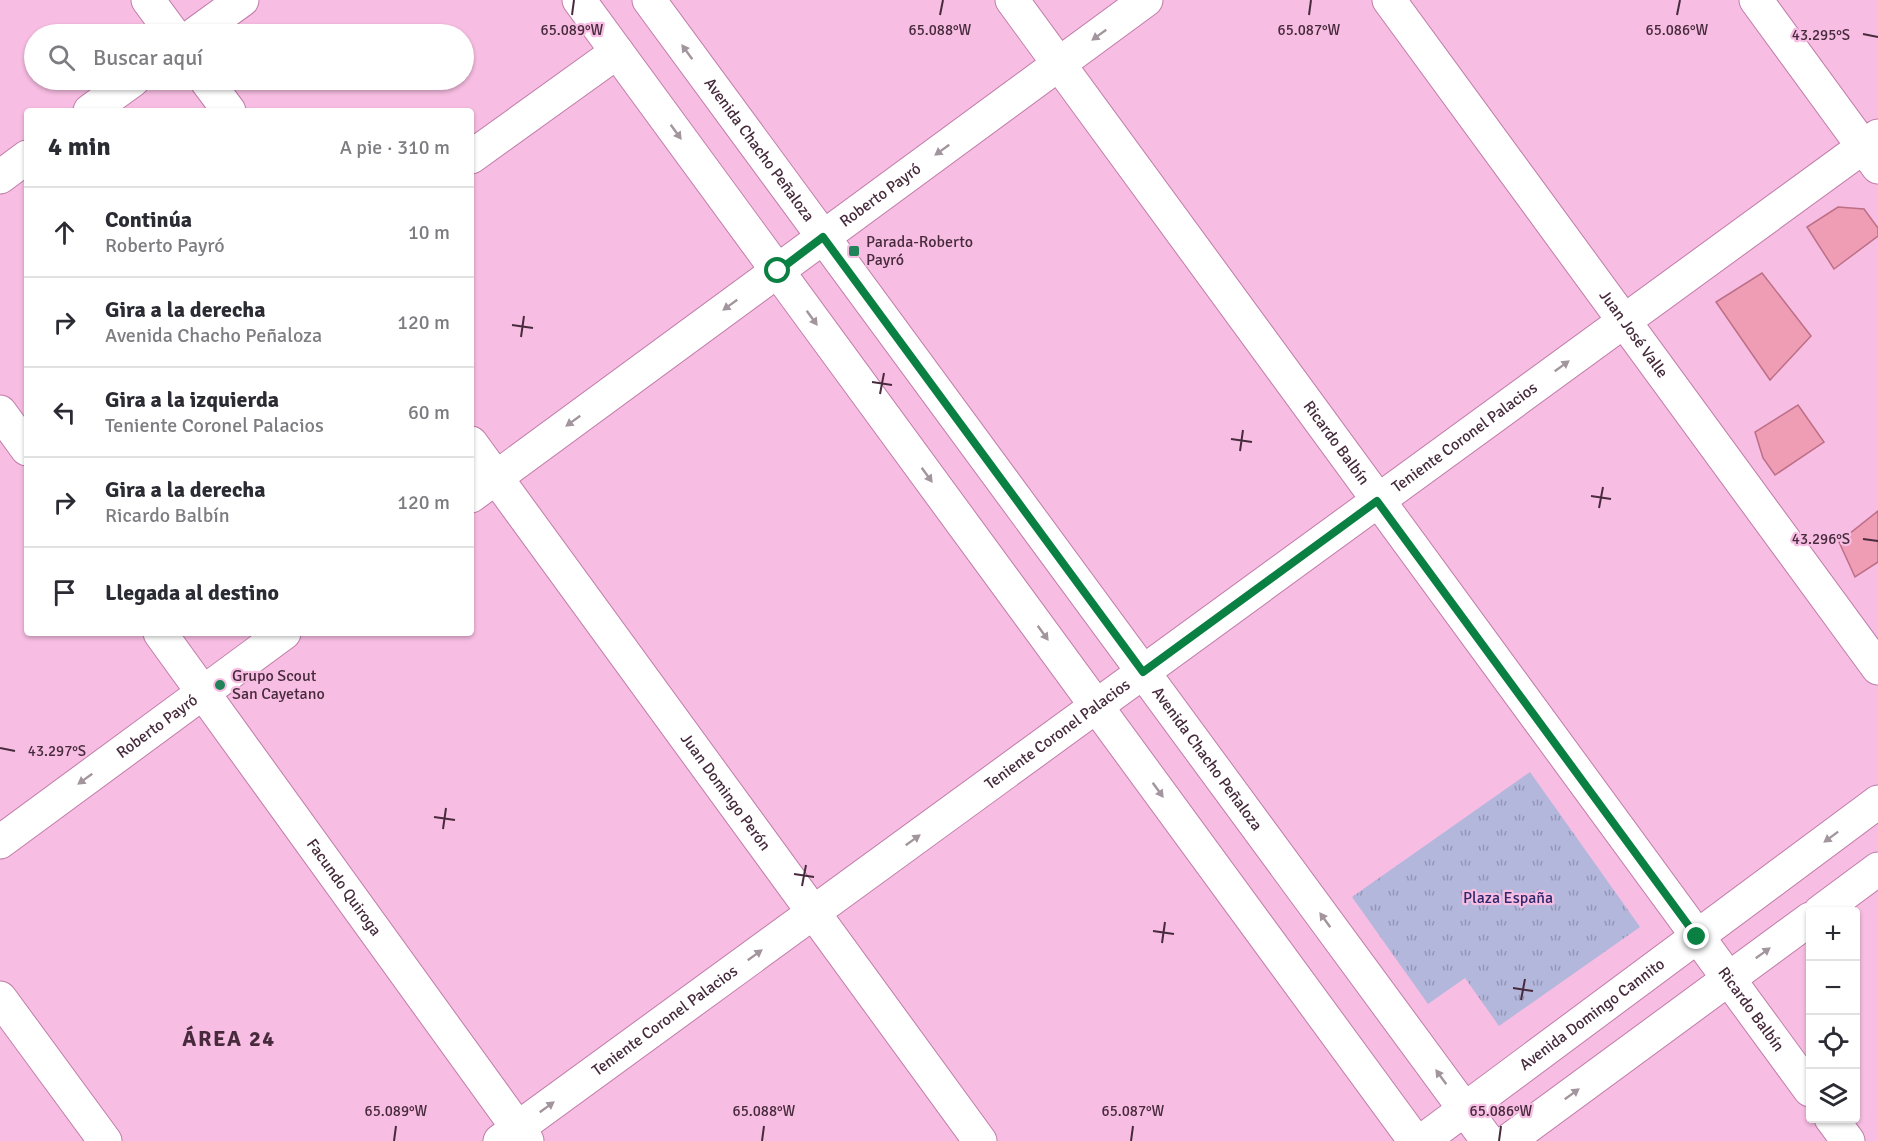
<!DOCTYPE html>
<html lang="es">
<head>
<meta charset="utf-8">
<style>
	body { margin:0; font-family:Signika,sans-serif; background:#f2f2f3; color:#2b2b33 }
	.controls { position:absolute; right:18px; bottom:18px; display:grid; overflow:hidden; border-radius:6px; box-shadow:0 2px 4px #0004 }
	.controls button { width:54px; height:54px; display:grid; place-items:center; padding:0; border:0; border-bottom:2px solid #e1e1e2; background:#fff; color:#2b2b33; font:30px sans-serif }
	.stop { position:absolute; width:18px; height:18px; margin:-14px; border:4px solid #0b8043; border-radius:50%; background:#fff }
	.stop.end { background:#0b8043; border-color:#fff; box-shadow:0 2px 6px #0008 }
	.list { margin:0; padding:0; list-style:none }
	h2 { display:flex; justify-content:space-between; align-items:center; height:78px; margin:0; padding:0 24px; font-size:26px }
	h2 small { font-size:20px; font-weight:400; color:#7c7c81 }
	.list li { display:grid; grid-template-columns:39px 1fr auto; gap:18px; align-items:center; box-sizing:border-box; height:90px; padding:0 24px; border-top:2px solid #e1e1e2 }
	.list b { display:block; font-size:22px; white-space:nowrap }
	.list p { margin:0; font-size:20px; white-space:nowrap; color:#7c7c81 }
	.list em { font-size:20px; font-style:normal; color:#7c7c81 }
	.icon { flex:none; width:33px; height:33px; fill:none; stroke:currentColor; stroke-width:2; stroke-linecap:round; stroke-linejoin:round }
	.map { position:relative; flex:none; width:1878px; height:1141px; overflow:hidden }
	.search { position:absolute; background:#fff; box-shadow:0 2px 4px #0004; left:24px; top:24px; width:450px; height:66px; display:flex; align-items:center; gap:15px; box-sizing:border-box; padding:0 21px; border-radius:33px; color:#7c7c81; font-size:22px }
	.panel { position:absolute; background:#fff; box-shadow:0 2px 4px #0004; left:24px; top:108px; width:450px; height:528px; border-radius:6px }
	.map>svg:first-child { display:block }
	.park { fill:url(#park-tufts) }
	.building { fill:#ee9db5; stroke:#bc6f86; stroke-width:1.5 }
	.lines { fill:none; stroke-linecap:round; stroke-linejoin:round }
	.minor-casing { stroke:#c07da9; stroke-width:35 }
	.major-casing { stroke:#c07da9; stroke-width:35 }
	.minor { stroke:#fff; stroke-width:33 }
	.major { stroke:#fff; stroke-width:33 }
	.oneway { fill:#a3959e }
	.route { stroke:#0b8043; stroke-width:8 }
	.ticks { fill:none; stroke:#472b3d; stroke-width:2 }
	.poi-dot { fill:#228259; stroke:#f7bde2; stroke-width:2 }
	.labels { text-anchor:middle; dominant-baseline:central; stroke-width:4.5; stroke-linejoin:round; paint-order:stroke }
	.street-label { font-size:16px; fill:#472b3d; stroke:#f7bde2 }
	.poi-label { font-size:16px; fill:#472b3d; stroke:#f7bde2; text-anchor:start }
	.park-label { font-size:16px; fill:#2c286c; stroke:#f7bde2 }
	.district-label { font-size:22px; font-weight:bold; letter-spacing:1.5px; fill:#472b3d; stroke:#f7bde2 }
	.ticks-label { font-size:15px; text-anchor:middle; fill:#472b3d; stroke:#f7bde2; stroke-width:4.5; stroke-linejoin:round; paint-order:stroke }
</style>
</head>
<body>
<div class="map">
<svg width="1878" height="1141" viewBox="0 0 1878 1141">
	<defs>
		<pattern id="park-tufts" width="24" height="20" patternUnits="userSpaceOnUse" patternTransform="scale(1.5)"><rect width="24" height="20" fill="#b3b7dc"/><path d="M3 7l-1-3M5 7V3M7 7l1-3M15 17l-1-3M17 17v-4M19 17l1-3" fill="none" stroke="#9395b4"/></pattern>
	</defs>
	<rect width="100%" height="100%" fill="#f7bde2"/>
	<!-- park -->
	<path class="park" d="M 1530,772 L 1640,927 L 1499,1026 L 1465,978 L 1428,1004 L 1352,897 Z"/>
	<!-- building -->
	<path class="building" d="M 1838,207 L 1864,209 L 1878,228 L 1878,236 L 1834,269 L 1807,227 Z
		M 1762,273 L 1811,336 L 1770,380 L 1716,302 Z
		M 1798,405 L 1824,442 L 1775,475 L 1763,458 L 1755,432 Z
		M 1878,511 L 1878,562 L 1855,577 L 1839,542 Z"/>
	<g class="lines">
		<!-- minor casing -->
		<g class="minor-casing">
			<g id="minor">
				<path d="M 148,0 L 173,34"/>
				<path id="s1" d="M 1012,0 L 1810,1090"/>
				<path id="s2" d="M 1389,0 L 1878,668"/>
				<path d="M 1756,0 L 1878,167"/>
				<path d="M 195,34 L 242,0"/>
				<path d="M 206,80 L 229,111"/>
				<path d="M 90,111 L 133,80"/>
				<path d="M 471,157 L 617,52"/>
				<path d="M 0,177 L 27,157"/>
				<path d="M 0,412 L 27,449"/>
				<path id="s3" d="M 471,443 L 980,1141"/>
				<path id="s4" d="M 471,496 L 1146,0"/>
				<path id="s5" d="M 160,633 L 527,1141"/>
				<path id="s6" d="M 0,842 L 284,633"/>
				<path d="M 1820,912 L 1878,869"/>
				<path d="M 0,998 L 105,1141"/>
				<path d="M 1831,1118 L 1848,1141"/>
				<path id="s7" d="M 500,1141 L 1878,136"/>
				<path id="s8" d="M 1422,1141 L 1878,802"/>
				<path d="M 1508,1141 L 1810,919"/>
			</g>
		</g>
		<!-- major casing -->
		<g class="major-casing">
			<g id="major">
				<path d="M 579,0 L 1415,1141"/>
				<path id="s9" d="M 649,0 L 1488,1141"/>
			</g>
		</g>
		<!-- minor -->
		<use href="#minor" class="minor"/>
		<!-- major -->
		<use href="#major" class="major"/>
	</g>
	<!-- one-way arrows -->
	<defs><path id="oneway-solid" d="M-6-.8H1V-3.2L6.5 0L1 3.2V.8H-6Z" transform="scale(1.5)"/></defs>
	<g class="oneway">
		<use href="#oneway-solid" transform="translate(1099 35) rotate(144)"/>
		<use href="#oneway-solid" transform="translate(687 52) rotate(-126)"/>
		<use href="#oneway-solid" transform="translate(676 132) rotate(54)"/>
		<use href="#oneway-solid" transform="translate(942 150) rotate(144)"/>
		<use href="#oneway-solid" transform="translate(730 305) rotate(144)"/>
		<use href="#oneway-solid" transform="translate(812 318) rotate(54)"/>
		<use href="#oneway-solid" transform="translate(1562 366) rotate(-36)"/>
		<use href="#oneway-solid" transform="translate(573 421) rotate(144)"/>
		<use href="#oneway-solid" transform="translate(927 475) rotate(54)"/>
		<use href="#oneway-solid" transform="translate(1043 633) rotate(54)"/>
		<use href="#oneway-solid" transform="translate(85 779) rotate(144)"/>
		<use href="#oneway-solid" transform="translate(1158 790) rotate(54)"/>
		<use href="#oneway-solid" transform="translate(1831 837) rotate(143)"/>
		<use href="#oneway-solid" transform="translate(913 840) rotate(-36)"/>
		<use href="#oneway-solid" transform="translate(1325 920) rotate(-126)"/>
		<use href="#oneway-solid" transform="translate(1763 953) rotate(-36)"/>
		<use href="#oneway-solid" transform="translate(755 955) rotate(-36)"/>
		<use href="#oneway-solid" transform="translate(1441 1077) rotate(-126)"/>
		<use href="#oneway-solid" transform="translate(1572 1094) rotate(-36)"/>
		<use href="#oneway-solid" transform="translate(547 1107) rotate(-36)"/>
	</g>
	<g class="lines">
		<!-- route -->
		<path class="route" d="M 778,271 L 823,237 L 1143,672 L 1377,501 L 1697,937"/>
	</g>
	<!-- ticks -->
	<path class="ticks" d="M 572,15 L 574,0M 940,15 L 943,0M 1309,15 L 1311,0M 1677,15 L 1680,0M 1863,34 L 1878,37M 512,325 L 533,328M 521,337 L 524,316M 872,382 L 892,385M 880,394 L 884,373M 1231,439 L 1252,442M 1240,451 L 1243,430M 1591,496 L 1611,499M 1599,508 L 1603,487M 1863,539 L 1878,541M 0,748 L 15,751M 434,817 L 455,820M 443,829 L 446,808M 794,874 L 814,877M 802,886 L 806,865M 1153,931 L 1174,934M 1162,943 L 1165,922M 1513,988 L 1533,991M 1521,1000 L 1525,979M 394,1141 L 396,1126M 762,1141 L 764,1126M 1131,1141 L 1133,1126M 1499,1141 L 1501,1126"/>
	<!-- markers -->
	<g class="poi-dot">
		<rect x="848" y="245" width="12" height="12" rx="3"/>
		<circle cx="220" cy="685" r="6"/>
	</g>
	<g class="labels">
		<!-- street labels -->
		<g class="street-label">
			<text stroke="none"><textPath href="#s9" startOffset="186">Avenida Chacho Peñaloza</textPath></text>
			<text stroke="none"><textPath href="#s4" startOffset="508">Roberto Payró</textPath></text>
			<text stroke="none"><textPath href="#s2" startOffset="414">Juan José Valle</textPath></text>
			<text stroke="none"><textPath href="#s7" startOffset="1194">Teniente Coronel Palacios</textPath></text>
			<text stroke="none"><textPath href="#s1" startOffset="549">Ricardo Balbín</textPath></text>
			<text stroke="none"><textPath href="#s6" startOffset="195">Roberto Payró</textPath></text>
			<text stroke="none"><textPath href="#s7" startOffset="690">Teniente Coronel Palacios</textPath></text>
			<text stroke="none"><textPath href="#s9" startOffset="942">Avenida Chacho Peñaloza</textPath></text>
			<text stroke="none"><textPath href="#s3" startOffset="432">Juan Domingo Perón</textPath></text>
			<text stroke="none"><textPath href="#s5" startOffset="314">Facundo Quiroga</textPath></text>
			<text stroke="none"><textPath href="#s1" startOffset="1251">Ricardo Balbín</textPath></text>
			<text stroke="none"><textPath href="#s8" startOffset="212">Avenida Domingo Cannito</textPath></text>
			<text stroke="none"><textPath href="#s7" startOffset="204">Teniente Coronel Palacios</textPath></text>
		</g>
		<!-- poi labels -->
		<g class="poi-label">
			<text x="866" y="242">Parada-Roberto<tspan x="866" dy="18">Payró</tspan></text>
			<text x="232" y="676">Grupo Scout<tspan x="232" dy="18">San Cayetano</tspan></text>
		</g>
		<!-- park labels -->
		<g class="park-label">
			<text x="1508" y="898">Plaza España</text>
		</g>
		<!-- district labels -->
		<g class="district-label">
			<text x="229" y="1038">ÁREA 24</text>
		</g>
	</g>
	<g class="ticks-label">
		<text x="940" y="35">65.088°W</text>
		<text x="1309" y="35">65.087°W</text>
		<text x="1677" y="35">65.086°W</text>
		<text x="572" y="35">65.089°W</text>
		<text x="1821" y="40">43.295°S</text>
		<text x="1821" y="544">43.296°S</text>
		<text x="57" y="756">43.297°S</text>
		<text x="396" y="1116">65.089°W</text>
		<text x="764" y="1116">65.088°W</text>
		<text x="1133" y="1116">65.087°W</text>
		<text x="1501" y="1116">65.086°W</text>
	</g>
</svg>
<div class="controls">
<button>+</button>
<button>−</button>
<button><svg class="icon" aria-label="locate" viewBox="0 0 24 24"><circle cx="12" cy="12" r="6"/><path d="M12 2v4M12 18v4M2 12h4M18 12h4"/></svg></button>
<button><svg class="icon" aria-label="layers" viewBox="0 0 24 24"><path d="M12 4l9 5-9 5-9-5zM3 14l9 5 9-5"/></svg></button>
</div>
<div class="stop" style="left:778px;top:271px"></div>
<div class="stop end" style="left:1697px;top:937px"></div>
<div class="search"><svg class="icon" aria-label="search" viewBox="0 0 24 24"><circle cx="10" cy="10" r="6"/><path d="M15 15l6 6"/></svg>Buscar aquí</div>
<section class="panel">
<h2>4 min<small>A pie · 310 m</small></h2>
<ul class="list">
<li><svg class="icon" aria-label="ahead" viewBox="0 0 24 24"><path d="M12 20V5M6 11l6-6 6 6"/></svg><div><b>Continúa</b><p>Roberto Payró</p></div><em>10 m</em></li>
<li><svg class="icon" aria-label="right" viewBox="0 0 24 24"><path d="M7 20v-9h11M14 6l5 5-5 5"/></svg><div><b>Gira a la derecha</b><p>Avenida Chacho Peñaloza</p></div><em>120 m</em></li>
<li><svg class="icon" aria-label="left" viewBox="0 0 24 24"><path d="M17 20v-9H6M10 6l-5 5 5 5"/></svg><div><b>Gira a la izquierda</b><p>Teniente Coronel Palacios</p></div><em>60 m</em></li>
<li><svg class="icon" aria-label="right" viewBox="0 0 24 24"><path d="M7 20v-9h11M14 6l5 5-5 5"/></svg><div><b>Gira a la derecha</b><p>Ricardo Balbín</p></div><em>120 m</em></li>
<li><svg class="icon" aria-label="arrive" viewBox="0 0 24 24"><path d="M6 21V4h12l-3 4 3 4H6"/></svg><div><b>Llegada al destino</b></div></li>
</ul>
</section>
</div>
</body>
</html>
